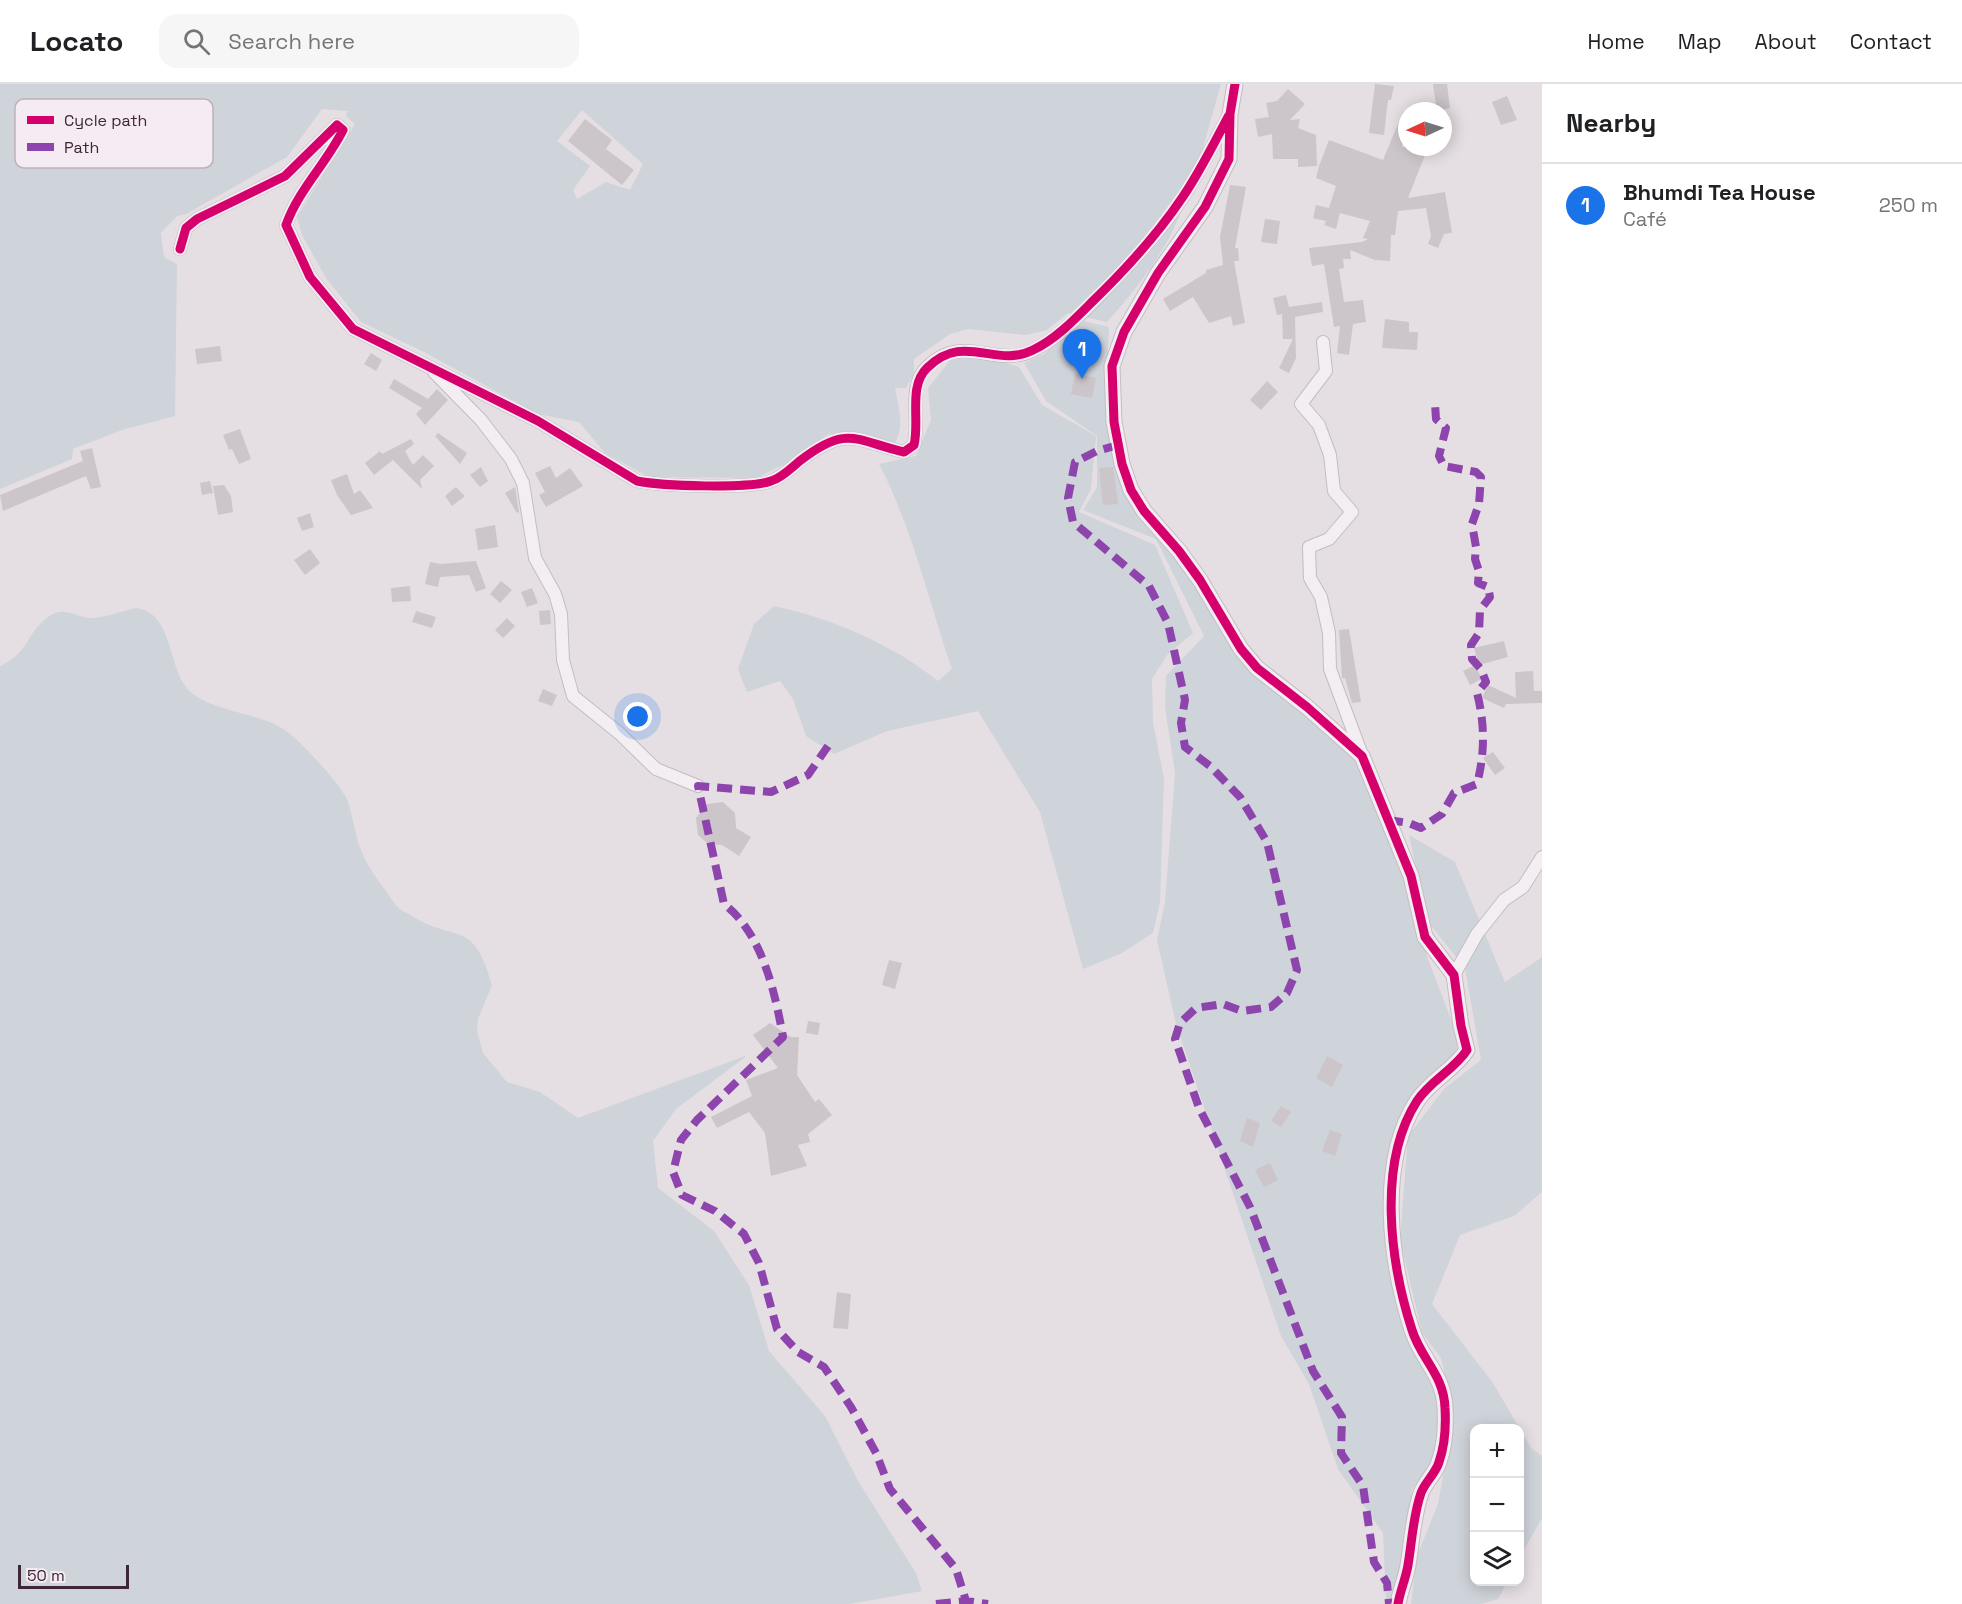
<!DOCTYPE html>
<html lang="en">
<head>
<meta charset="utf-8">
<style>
	body { margin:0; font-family:"Space Grotesk",sans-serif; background:#f6f6f6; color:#202124 }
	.controls { position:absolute; right:18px; bottom:18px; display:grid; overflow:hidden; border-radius:12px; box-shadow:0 3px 15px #0003 }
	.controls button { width:54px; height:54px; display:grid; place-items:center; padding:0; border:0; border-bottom:2px solid #e0e0e0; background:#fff; color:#202124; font:30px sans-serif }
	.compass { position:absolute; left:1398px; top:18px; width:54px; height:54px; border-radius:50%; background:#fff; box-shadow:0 3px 15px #0003; rotate:266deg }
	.scale { position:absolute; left:18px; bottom:15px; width:111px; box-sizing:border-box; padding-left:6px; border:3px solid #3e2638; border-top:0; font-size:16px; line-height:21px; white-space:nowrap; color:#3e2638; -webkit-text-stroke:4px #f5ecf3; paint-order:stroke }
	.you { position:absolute; left:638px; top:633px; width:21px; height:21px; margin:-15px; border:4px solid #fff; border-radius:50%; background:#1a73e8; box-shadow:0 0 0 9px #1a73e833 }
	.badge { display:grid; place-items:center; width:39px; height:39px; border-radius:50%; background:#1a73e8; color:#fff; font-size:20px; font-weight:700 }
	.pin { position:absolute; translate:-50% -50px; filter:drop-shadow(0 2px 3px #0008) }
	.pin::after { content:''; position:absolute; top:32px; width:21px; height:18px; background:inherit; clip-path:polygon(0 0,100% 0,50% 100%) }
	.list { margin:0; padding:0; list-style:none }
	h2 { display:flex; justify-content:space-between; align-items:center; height:78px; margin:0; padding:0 24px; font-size:26px }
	h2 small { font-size:20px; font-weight:400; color:#757577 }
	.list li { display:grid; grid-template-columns:39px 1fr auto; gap:18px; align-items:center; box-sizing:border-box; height:84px; padding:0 24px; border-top:2px solid #e0e0e0 }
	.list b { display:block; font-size:22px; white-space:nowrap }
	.list p { margin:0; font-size:20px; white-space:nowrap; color:#757577 }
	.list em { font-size:20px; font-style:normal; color:#757577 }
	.icon { flex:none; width:33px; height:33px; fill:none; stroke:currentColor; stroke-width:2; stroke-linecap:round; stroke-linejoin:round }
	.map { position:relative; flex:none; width:1542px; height:1520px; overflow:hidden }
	header { display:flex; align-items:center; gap:36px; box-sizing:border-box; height:84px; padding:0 30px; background:#fff; border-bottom:2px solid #e0e0e0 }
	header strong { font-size:28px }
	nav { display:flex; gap:33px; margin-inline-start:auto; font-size:21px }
	.search { width:420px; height:54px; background:#f6f6f6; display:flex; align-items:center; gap:15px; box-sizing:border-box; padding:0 21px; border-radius:18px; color:#757577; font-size:22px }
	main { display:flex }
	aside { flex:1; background:#fff }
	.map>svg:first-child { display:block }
	.green { fill:#cfd3da; fill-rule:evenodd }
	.building { fill:#ccc5ca }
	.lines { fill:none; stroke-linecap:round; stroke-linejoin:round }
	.minor-casing { stroke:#c3bdc2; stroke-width:14 }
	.tertiary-casing { stroke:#c3bdc2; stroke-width:17 }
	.minor { stroke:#f2eef1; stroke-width:12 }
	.tertiary { stroke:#f2eef1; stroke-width:15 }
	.quiet { stroke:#8e44ad; stroke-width:8; stroke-dasharray:15 8; stroke-linecap:butt }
	.cycleway-casing { stroke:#f5ecf3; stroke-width:13 }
	.cycleway { stroke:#d6006c; stroke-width:9 }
	.key { fill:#f5ecf3; stroke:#beb1bb; stroke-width:1.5 }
	.key-label { font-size:16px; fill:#3e2638 }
</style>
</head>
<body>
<header>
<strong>Locato</strong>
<div class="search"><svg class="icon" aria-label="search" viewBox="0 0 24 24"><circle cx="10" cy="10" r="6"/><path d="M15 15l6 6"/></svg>Search here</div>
<nav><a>Home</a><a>Map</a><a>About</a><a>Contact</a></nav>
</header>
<main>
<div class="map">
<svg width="1542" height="1520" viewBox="0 0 1542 1520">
	<rect width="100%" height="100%" fill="#e5dfe4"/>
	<!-- green -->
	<path class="green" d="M 0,0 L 1221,0 C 1208,45 1194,103 1174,144 C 1158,178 1132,210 1107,238 L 1068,229 L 1047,246 L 1026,251 L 969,245 L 950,250 L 914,275 L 914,289 L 906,304 L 895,304 C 899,324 905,342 894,361 L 868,354 L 828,350 L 783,381 L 756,394 L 649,393 L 605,369 L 579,338 L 538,330 L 424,268 L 361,238 L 326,194 L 302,151 L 297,133 L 355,40 L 346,32 L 348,27 L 322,25 L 287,73 L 186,130 L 177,132 L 161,149 L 164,173 L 177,180 L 175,332 L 122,346 L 73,365 L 72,375 L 0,405 ZM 582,26 L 643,80 L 630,106 L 606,98 L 577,115 L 573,106 L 590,82 L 557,57 Z
		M 1079,236 L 1109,243 L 1107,294 L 1124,408 L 1196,499 L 1217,541 L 1237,569 L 1361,678 L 1393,759 L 1428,875 L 1457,951 L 1457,976 L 1438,984 L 1399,1036 L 1392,1183 L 1438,1310 L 1436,1371 L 1412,1405 L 1405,1474 L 1395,1514 L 1386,1516 L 1383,1449 L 1338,1385 L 1309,1300 L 1281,1252 L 1176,940 L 1157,856 L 1165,818 L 1175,689 L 1165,623 L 1166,592 L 1204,552 L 1156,455 L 1083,426 L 1097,403 L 1097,352 L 1046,317 L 1024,279 L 1044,270 Z
		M 967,267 L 1019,283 L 1042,321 L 1096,352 L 1091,405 L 1079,428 L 1155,461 L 1193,549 L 1167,571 L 1152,595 L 1153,638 L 1164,695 L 1160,818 L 1153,849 L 1120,870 L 1083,885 L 1040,728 L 978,627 L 887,647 L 834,670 L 806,652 L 793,615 L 780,597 L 747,608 L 738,585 L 754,540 L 774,522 C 831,534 892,560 938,597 L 952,585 C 928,516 913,445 879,380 L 916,372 L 931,336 L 928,304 L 953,273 Z
		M 136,524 C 176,529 166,590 193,610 C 219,629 261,629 286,647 C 300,656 344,704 348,718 C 354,736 355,754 363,771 C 370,787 385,805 395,820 C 398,825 405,828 410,831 C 456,860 473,833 492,901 L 478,935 L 477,947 L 483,969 L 507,998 L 540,1008 L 578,1034 L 748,971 L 676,1025 L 653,1057 L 658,1104 L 714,1147 L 749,1201 L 769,1267 L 825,1332 L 858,1397 L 916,1489 L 922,1507 L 850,1520 L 0,1520 L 0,582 C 29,570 27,546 51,531 C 66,522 77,534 91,534 C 105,534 122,527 136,524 Z
		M 1409,751 L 1455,778 L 1505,898 L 1542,873 L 1542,1108 L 1514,1132 L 1460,1151 L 1432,1220 L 1493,1299 L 1531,1364 L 1542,1372 L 1542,1434 L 1520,1473 L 1520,1344 L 1474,1344 L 1474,1498 L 1507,1498 L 1498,1515 L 1482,1520 L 1411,1520 L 1417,1472 L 1438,1420 L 1454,1331 L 1441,1274 L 1422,1249 L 1400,1156 L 1408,1052 L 1444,1005 L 1481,976 L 1465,884 L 1428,838 Z"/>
	<!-- building -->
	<path class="building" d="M 1375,0 L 1394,2 L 1391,16 L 1388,16 L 1384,51 L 1369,49 Z
		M 1433,0 L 1447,0 L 1450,24 L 1437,27 Z
		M 1288,5 L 1305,20 L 1290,36 L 1300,35 L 1298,44 L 1316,51 L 1317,82 L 1298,83 L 1298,75 L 1273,75 L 1272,50 L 1258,53 L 1255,35 L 1269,33 L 1266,19 L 1277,17 Z
		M 1507,12 L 1517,36 L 1501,41 L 1492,18 Z
		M 1402,30 L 1402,63 L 1425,63 L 1425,71 L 1408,114 L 1445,108 L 1452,149 L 1444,150 L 1438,164 L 1428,160 L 1431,152 L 1426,124 L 1398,127 L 1395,151 L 1391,151 L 1390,177 L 1375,176 L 1350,166 L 1351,175 L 1343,175 L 1344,184 L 1339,185 L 1344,218 L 1363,216 L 1366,238 L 1353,240 L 1349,271 L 1337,269 L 1340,242 L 1334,243 L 1324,180 L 1312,182 L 1309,164 L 1362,158 L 1368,155 L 1363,154 L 1370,137 L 1340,129 L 1336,145 L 1324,141 L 1326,137 L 1313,134 L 1316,121 L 1329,124 L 1336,102 L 1316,94 L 1319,82 L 1329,56 L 1383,76 Z
		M 585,35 L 612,56 L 606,65 L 634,86 L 622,101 L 568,57 Z
		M 1230,101 L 1246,103 L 1235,164 L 1238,164 L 1239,177 L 1234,177 L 1245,239 L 1233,242 L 1231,232 L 1209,239 L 1193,213 L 1170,227 L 1163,215 L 1206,189 L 1206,186 L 1223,181 L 1220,153 Z
		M 1265,135 L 1280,137 L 1277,160 L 1261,158 Z
		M 1286,211 L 1289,223 L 1322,218 L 1323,228 L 1295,233 L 1296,274 L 1289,289 L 1279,284 L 1293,255 L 1283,255 L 1282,230 L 1277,231 L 1273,214 Z
		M 1385,235 L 1409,238 L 1409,248 L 1418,248 L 1417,266 L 1382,264 Z
		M 220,262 L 222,277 L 197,280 L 195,265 Z
		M 371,269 L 382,276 L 376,287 L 364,280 Z
		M 1075,290 L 1096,294 L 1092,314 L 1071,310 Z
		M 394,295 L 428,315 L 437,305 L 448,316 L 425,341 L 416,330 L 422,324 L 389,304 Z
		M 1267,297 L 1278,308 L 1261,326 L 1250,316 Z
		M 240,345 L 251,375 L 239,380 L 232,365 L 229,366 L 223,351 Z
		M 438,349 L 467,369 L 460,380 L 435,352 Z
		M 411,355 L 414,360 L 405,367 L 413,381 L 423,371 L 434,382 L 420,396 L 422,405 L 393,376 L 374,391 L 365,379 L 380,367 L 382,370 Z
		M 92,364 L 101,403 L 91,405 L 86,392 L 3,427 L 0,411 L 83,377 L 80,367 Z
		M 550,382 L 556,394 L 570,384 L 583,402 L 546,423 L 539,411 L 545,408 L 535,389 Z
		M 481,383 L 488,397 L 480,403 L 470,391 Z
		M 1113,383 L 1118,420 L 1103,421 L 1099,384 Z
		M 347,390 L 354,410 L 360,406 L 373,424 L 351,431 L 337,411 L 331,396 Z
		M 210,397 L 213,409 L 202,411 L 200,399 Z
		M 224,401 L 231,412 L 233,428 L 218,431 L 213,402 Z
		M 456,403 L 465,412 L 452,422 L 445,412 Z
		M 515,403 L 519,428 L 517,429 L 505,409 Z
		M 310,429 L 314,443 L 302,447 L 297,434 Z
		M 495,441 L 498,463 L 478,466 L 475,445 Z
		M 310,465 L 320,479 L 305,491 L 294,476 Z
		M 476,477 L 486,504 L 476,508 L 469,491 L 440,493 L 438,503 L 425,500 L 430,478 L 441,480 Z
		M 501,497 L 512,506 L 500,519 L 490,510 Z
		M 410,502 L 411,517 L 392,518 L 391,504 Z
		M 532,504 L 538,519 L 527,523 L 521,508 Z
		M 550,526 L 551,540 L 540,541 L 539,527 Z
		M 416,527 L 436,533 L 432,544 L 412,538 Z
		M 507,534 L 515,542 L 503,554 L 495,546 Z
		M 1349,545 L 1361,618 L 1352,619 L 1345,594 L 1342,594 L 1339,546 Z
		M 1504,557 L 1508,573 L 1479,581 L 1474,564 Z
		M 1475,581 L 1482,595 L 1470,601 L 1463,587 Z
		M 1533,587 L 1534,607 L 1542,607 L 1542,619 L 1506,620 L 1504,624 L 1482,614 L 1488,601 L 1516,614 L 1515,588 Z
		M 543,605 L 557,611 L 552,622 L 538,617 Z
		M 1493,668 L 1505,684 L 1495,691 L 1483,674 Z
		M 723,718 L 735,729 L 736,744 L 751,753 L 739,772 L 722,761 L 708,760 L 698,751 L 696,734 L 707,720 Z
		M 889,876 L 902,879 L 895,905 L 882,901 Z
		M 808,937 L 820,939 L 818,951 L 806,949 Z
		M 770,939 L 791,953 L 799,953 L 797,991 L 815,1018 L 819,1015 L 832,1031 L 808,1050 L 810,1058 L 798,1061 L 807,1082 L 771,1092 L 765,1049 L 749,1028 L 717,1044 L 711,1033 L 752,1012 L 746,996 L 778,984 L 753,951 Z
		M 1327,972 L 1343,981 L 1332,1003 L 1316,994 Z
		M 1281,1022 L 1291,1028 L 1281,1043 L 1271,1037 Z
		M 1247,1034 L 1260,1039 L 1253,1063 L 1240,1057 Z
		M 1330,1046 L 1342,1050 L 1335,1072 L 1322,1067 Z
		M 1270,1079 L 1278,1096 L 1264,1103 L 1255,1086 Z
		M 837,1208 L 851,1210 L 848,1245 L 833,1244 Z"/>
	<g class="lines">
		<!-- minor casing -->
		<g class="minor-casing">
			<path id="minor" d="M 180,165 L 186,144 L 197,135 L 285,92 L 337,41 L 343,46 C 326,80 299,105 286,141 L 310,193 L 353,245 L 538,337 L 637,397 C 662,402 749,405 771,397 C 782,394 792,383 801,376 C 847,341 854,356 904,368 L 914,361 C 920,337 907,302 927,283 C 964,247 995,286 1034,266 C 1057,254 1076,235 1094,217 C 1125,185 1158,151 1183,113 C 1200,87 1214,58 1230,30
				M 1323,258 L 1326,287 L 1301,320 L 1319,341 L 1330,371 L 1334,407 L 1352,428 L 1329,455 L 1309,463 L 1310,494 L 1321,513 L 1329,549 L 1330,585 L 1362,671
				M 434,288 L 481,336 L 511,375 L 523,399 L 535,474 L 555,510 L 561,530 L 563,576 L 573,612 L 619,649 L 656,685 L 698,702
				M 1454,891 L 1477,850 L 1504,816 L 1523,803 L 1542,773"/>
		</g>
		<!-- tertiary casing -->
		<g class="tertiary-casing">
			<path id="tertiary" d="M 1235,0 L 1230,30 L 1229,75 L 1205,123 L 1158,189 L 1124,248 L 1112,282 L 1114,338 L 1122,380 L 1131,406 L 1144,427 L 1179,467 L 1200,496 L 1241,565 L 1257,584 L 1307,623 L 1362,672 L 1411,792 L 1425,853 L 1454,891 L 1461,942 L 1467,966 C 1454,986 1431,996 1417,1017 C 1377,1079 1390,1178 1412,1246 C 1421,1275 1444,1291 1445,1324 C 1446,1341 1445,1361 1439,1378 C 1436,1389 1425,1398 1421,1409 C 1413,1432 1412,1457 1408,1481 C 1406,1494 1400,1507 1398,1520"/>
		</g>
		<!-- minor -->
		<use href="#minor" class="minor"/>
		<!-- tertiary -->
		<use href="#tertiary" class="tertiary"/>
		<!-- quiet -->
		<path class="quiet" d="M 1118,361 L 1097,367 L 1075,378 L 1068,414 L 1073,438 L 1149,502 L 1168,539 L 1185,616 L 1181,639 L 1185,663 L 1210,682 L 1240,713 L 1267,758 L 1297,886 L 1287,909 L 1271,923 L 1242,927 L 1223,920 L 1196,924 L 1180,939 L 1175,955 L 1199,1024 L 1250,1123 L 1313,1287 L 1342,1333 L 1341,1369 L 1363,1402 L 1374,1478 L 1387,1499 L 1389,1520
			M 828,662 L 808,691 L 771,708 L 698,702 L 724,820 C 762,849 775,908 783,953 L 697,1036 L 681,1056 L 673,1088 L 682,1111 L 715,1127 L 744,1150 L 759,1179 L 777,1245 L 798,1268 L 824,1283 L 851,1323 L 876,1369 L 890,1405 L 956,1485 L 966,1517
			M 1388,736 L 1409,739 L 1421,744 L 1442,730 L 1454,709 L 1477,700 C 1485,669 1485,640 1477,609 L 1486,598 L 1481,585 L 1472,575 L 1471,561 L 1479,549 L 1480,526 L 1490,513 L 1488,503 L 1478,499 L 1479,487 L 1475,475 L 1476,463 L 1472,440 L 1479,420 L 1481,393 L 1476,388 L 1444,382 L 1439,372 L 1446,344 L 1436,335 L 1435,320
			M 936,1520 L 966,1517 L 988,1520"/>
		<!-- cycleway casing -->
		<g class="cycleway-casing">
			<path id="cycleway" d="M 1235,0 L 1230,30 L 1229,75 L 1205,123 L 1158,189 L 1124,248 L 1112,282 L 1114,338 L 1122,380 L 1131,406 L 1144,427 L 1179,467 L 1200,496 L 1241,565 L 1257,584 L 1307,623 L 1362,672 L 1411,792 L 1425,853 L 1454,891 L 1461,942 L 1467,966 C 1454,986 1431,996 1417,1017 C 1377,1079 1390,1178 1412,1246 C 1421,1275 1444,1291 1445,1324 C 1446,1341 1445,1361 1439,1378 C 1436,1389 1425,1398 1421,1409 C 1413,1432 1412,1457 1408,1481 C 1406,1494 1400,1507 1398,1520
				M 180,165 L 186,144 L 197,135 L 285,92 L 337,41 L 343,46 C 326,80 299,105 286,141 L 310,193 L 353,245 L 538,337 L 637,397 C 662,402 749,405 771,397 C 782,394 792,383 801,376 C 847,341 854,356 904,368 L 914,361 C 920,337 908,302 927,284 C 964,247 995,285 1033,266 C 1056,255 1075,235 1093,217 C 1125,186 1157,151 1182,114 C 1200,88 1214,59 1229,31"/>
		</g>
		<!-- cycleway -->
		<use href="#cycleway" class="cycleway"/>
	</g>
	<!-- legend -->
	<rect x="15" y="15" width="198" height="69" rx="9" class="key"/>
	<rect x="27" y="32" width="27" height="8" fill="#d6006c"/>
	<rect x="27" y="59" width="27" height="8" fill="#8e44ad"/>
	<g class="key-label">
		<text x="64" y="42">Cycle path</text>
		<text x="64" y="69">Path</text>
	</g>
</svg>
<div class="controls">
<button>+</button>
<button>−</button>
<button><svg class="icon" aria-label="layers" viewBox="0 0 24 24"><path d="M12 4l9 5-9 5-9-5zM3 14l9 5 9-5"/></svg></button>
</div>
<svg class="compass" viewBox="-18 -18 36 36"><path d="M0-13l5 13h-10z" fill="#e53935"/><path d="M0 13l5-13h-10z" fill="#757577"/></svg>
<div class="scale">50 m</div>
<div class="you"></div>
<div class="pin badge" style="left:1082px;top:295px">1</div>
</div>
<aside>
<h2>Nearby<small></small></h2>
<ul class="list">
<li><span class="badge">1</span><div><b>Bhumdi Tea House</b><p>Café</p></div><em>250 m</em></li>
</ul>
</aside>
</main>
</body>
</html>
